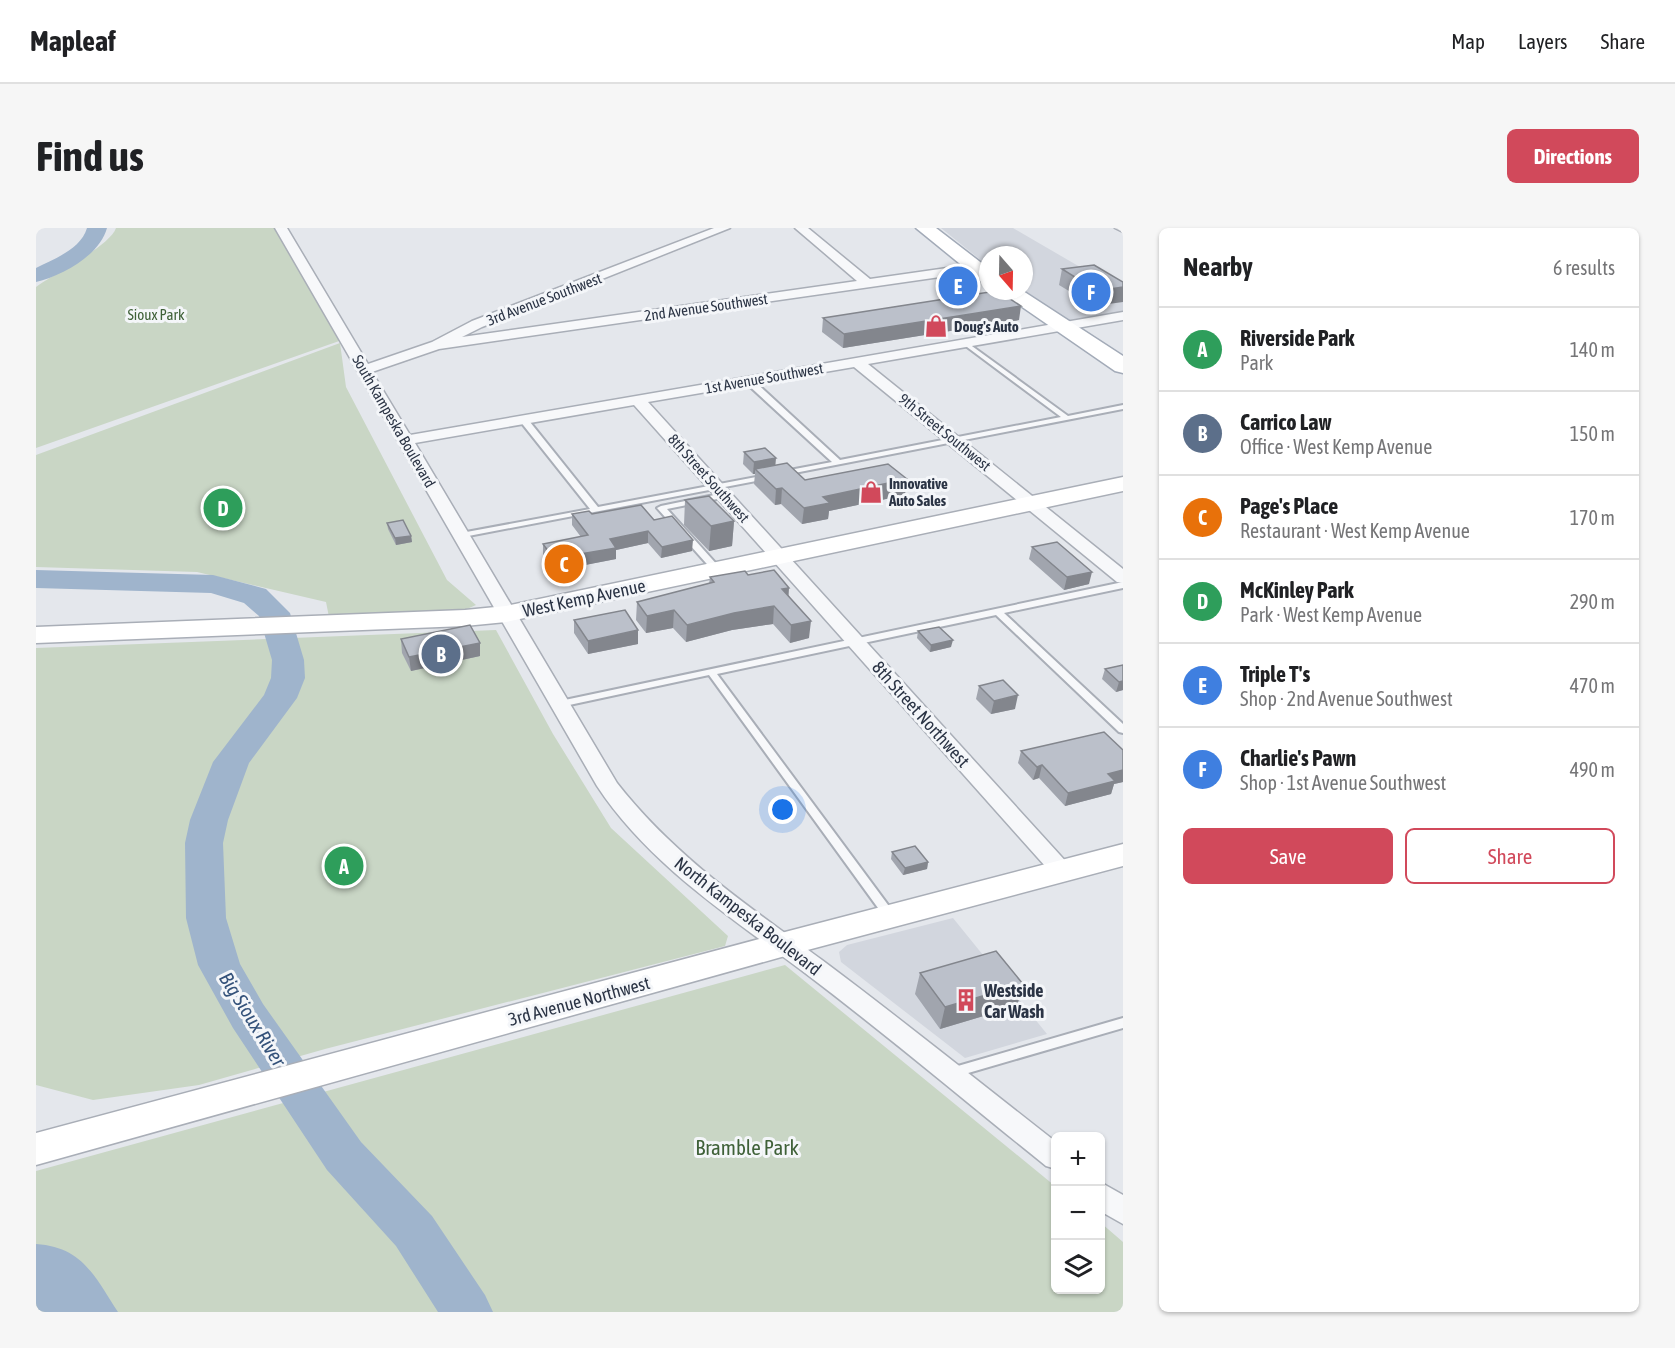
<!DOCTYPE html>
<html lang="en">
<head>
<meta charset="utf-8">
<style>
	body { margin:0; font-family:"Asap Condensed",sans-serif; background:#f6f6f6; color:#202124 }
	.controls { position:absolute; right:18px; bottom:18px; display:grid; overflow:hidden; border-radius:9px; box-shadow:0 2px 4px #0004 }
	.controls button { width:54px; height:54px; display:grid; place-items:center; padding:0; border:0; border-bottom:2px solid #e0e0e0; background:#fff; color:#202124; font:30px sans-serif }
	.compass { position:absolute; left:943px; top:18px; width:54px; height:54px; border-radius:50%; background:#fff; box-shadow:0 2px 4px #0004; rotate:160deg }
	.you { position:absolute; left:747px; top:582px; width:21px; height:21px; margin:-15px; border:4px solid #fff; border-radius:50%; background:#1a73e8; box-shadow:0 0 0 9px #1a73e833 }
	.badge { display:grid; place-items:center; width:39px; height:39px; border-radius:50%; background:#d1495b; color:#fff; font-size:20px; font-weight:700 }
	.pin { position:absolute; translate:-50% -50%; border:3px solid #fff; box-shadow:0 2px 6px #0006 }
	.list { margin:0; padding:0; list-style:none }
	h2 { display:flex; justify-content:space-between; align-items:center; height:78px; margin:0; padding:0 24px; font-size:26px }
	h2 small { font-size:20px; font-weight:400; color:#757577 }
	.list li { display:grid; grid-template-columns:39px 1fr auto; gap:18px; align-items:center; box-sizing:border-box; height:84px; padding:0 24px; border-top:2px solid #e0e0e0 }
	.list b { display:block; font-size:22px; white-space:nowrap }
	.list p { margin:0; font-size:20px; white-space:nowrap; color:#757577 }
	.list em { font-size:20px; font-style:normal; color:#757577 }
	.actions { display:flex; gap:12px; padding:18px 24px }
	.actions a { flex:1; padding:14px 0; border:2px solid #d1495b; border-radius:9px; text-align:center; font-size:21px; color:#d1495b }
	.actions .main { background:#d1495b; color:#fff }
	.icon { flex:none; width:33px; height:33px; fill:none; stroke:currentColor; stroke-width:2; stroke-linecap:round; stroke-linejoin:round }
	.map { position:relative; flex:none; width:1087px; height:1084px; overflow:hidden; border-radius:9px }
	header { display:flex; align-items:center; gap:36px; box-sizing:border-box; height:84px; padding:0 30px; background:#fff; border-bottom:2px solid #e0e0e0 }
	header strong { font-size:28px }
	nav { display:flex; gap:33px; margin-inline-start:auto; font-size:21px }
	.intro { display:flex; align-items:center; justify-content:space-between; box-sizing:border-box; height:144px; padding:0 36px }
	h1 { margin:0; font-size:42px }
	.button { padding:15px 27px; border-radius:9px; background:#d1495b; color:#fff; font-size:21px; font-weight:700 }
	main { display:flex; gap:36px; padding:0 36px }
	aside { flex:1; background:#fff; border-radius:9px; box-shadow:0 2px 4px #0004 }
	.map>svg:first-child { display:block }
	.built { fill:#d2d6de }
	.green { fill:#c9d6c5 }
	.water { fill:#9fb4cc }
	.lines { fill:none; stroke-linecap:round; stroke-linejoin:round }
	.river { fill:#9fb4cc; fill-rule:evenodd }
	.lane-casing { stroke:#a9aeb7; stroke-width:4 }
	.street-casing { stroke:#a9aeb7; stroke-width:3 }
	.secondary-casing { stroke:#a9aeb7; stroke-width:3 }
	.primary-casing { stroke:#a3abb8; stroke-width:3 }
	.lane { fill:#f7f8fa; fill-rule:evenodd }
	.street { fill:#f7f8fa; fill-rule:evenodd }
	.secondary { fill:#fff; fill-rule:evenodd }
	.primary { fill:#fff; fill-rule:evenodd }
	.wall { fill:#a1a5ae }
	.shaded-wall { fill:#83868d }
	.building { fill:#bbc0ca; stroke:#83868d; stroke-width:1.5 }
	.labels { text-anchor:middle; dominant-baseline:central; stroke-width:6; stroke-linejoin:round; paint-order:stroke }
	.far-street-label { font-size:15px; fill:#2b3445; stroke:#f4f6f9 }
	.far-park-label { font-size:15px; fill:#3f6138; stroke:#f4f6f9 }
	.far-poi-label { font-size:15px; font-weight:bold; fill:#2b3445; stroke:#f4f6f9; text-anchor:start }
	.street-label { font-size:18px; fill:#2b3445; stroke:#f4f6f9 }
	.poi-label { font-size:18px; font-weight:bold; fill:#2b3445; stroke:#f4f6f9; text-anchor:start }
	.water-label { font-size:20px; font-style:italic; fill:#34527a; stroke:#f4f6f9 }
	.near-park-label { font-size:21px; fill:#3f6138; stroke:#f4f6f9 }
</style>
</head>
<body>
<header>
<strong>Mapleaf</strong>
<nav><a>Map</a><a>Layers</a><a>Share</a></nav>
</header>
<div class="intro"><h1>Find us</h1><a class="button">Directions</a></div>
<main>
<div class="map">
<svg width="1087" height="1084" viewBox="0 0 1087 1084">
	<rect width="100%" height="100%" fill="#e4e7ec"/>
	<!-- built -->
	<path class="built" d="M 905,0 L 977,0 L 1087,64 L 1087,85 L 1037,95 L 988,62 L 988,27 L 952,27 L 952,38 Z
		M 917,690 L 1011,806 L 929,830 L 805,734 L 803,724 L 811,717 Z"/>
	<!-- green -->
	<path class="green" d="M 80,0 L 239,0 L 306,112 L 0,220 L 0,59 C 19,45 74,18 80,0 Z
		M 304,115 L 310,159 L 411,352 L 440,377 L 424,384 L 293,389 L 290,374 L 161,344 L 0,339 L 0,227 Z
		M 460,402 L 517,506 L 575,600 L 692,708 L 689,718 L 289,821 L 163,857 L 57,872 L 0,857 L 0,420 Z
		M 749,737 L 1019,958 L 1020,1062 L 1064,1062 L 1065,995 L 1087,1014 L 1087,1084 L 0,1084 L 0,943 Z"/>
	<!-- water -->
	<path class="water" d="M 0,1016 C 47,1019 59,1049 82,1084 L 0,1084 Z"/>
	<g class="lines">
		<!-- river -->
		<path class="river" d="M 51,0 L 71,0 C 64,27 26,48 0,54 L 0,40 C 18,31 45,21 51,0 Z
			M 0,342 L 177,347 L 230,361 L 254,385 L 268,432 L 269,450 L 261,470 L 213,535 L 192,592 L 187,615 L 190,690 L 204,736 L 227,776 L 325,914 L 396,988 L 449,1067 L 457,1084 L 402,1084 L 360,1018 L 291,942 L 197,800 L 162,737 L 150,690 L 149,615 L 154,592 L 177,534 L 228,467 L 235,450 L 236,432 L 223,388 L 208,375 L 175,365 L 0,360 Z"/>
		<!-- lane casing -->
		<g class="lane-casing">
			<path id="lane" d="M 929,113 L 1032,188 L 1087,177 L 1087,181 L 743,248 L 743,244 L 796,234 L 710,155 L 710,151 L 716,151 L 804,232 L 1025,189 L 927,116 L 926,115 Z
				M 484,189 L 490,189 L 562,279 L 731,247 L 735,249 L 731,251 L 422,310 L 421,308 L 425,305 L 554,281 L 484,193 Z
				M 688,265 L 692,267 L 691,269 L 631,281 L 684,340 L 685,342 L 681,345 L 678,344 L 621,280 L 625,278 Z
				M 1087,354 L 1087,360 L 968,385 L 1087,496 L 1087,505 L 1083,504 L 960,387 L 681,446 L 858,685 L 860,688 L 858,691 L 850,691 L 673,447 L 524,479 L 519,476 L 524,473 Z
				M 1087,790 L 1087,800 L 915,850 L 910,849 L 908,845 L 910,841 L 915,840 Z"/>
		</g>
		<!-- street casing -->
		<g class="street-casing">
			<path id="street" d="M 239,0 L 251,0 L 332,136 L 396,114 L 436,93 L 678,0 L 694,0 L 446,99 L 426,109 L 821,53 L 759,0 L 772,0 L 834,51 L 939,36 L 945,40 L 939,44 L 403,121 L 336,144 L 374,207 L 1087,84 L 1087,92 L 832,136 L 1087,341 L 1087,355 L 1081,354 L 818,139 L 612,174 L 1034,638 L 1037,643 L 1034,648 L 1026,651 L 1018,648 L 598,177 L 379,215 L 581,555 C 638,628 712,678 786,732 C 865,791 942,853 1020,914 L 1020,941 L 1010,938 C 930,874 851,807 769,745 C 695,689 613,637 561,558 Z
				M 1079,0 L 1087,0 L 1087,4 Z
				M 1064,954 L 1087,967 L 1087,996 L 1064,983 Z"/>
		</g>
		<!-- secondary casing -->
		<g class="secondary-casing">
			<path id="secondary" d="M 1087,249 L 1087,263 L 470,394 L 429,398 L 0,415 L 0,399 L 429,382 L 470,378 Z
				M 1087,616 L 1087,638 L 749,728 L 0,937 L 0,905 L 749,704 Z"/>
		</g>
		<!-- primary casing -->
		<g class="primary-casing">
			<path id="primary" d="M 880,0 L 900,0 L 952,40 L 952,55 L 945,53 Z
				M 963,63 L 987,63 L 1087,128 L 1087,145 L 1079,143 Z"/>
		</g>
		<!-- lane -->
		<use href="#lane" class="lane"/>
		<!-- street -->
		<use href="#street" class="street"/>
		<!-- secondary -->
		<use href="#secondary" class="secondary"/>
		<!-- primary -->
		<use href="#primary" class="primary"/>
	</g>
	<!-- wall -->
	<path class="wall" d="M 1026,41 L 1087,54 L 1058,78 L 1023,57 Z
		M 787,90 L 983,92 L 807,120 L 786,104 Z
		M 708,224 L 739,237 L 769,252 L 869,267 L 793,283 L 792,291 L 766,296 L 745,276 L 739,277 L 718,256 L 719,246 L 717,246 L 707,236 Z
		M 649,272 L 698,293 L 696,318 L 673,323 L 648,297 Z
		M 536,286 L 556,286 L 618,292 L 656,323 L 625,330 L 612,315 L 580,322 L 580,331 L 549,337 L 549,345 L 523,350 L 507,327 L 507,316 L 545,309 L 536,297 Z
		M 351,295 L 375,308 L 376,314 L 360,317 L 352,301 Z
		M 996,319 L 1053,356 L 1028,362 L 993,331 Z
		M 712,347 L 753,368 L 773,410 L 754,415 L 737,396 L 696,402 L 650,414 L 637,400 L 610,405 L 600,392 L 601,374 L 673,356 L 674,349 Z
		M 538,392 L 602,416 L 552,426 L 538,405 Z
		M 882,403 L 915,419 L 894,424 L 881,410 Z
		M 365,411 L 444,415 L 444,428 L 375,443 L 366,425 Z
		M 1087,437 L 1087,462 L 1080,464 L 1066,451 L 1069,441 Z
		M 943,458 L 979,481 L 955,486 L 940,471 Z
		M 1087,522 L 1087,554 L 1078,556 L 1075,566 L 1029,578 L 1003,550 L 997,552 L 982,535 L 985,523 Z
		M 856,624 L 892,634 L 891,641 L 867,647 L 855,631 Z
		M 884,745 L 987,756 L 981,778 L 904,801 L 879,766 Z"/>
	<!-- shaded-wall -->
	<path class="shaded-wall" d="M 1087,59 L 1087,74 L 1058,78 L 1061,63 Z
		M 985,78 L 983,92 L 807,120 L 808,106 Z
		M 740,230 L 739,242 L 719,241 L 719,246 L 717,246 L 718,234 Z
		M 871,251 L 869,267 L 793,283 L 792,291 L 766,296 L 768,280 L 787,269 Z
		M 746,260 L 745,276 L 739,277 L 740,261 Z
		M 698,293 L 696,318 L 673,323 L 675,298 Z
		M 612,303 L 612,315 L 580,322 L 580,331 L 549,337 L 549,345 L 523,350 L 523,338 L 544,326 L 574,311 Z
		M 375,308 L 376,314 L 360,317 L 359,310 Z
		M 657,312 L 656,323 L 625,330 L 626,319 Z
		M 1056,344 L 1053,356 L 1028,362 L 1031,349 Z
		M 753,360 L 752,377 L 746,361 Z
		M 738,378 L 737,396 L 696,402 L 650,414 L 651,397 L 698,385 Z
		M 638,382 L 637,400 L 610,405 L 611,388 Z
		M 775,393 L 773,410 L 754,415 L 755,397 Z
		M 602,402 L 602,416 L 552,426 L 552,413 Z
		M 917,412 L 915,419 L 894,424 L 895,417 Z
		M 444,415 L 444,428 L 375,443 L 373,429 Z
		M 1087,453 L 1087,462 L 1080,464 L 1083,454 Z
		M 982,467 L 979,481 L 955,486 L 958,473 Z
		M 1006,537 L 1003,550 L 997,552 L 1001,539 Z
		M 1087,542 L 1087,554 L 1078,556 L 1075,566 L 1029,578 L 1032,565 L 1072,546 Z
		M 892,634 L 891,641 L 867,647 L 869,640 Z
		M 987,756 L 981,778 L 904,801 L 909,779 Z"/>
	<!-- building -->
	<path class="building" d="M 1058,37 L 1087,54 L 1087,59 L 1061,63 L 1026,41 Z
		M 960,63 L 962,63 L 985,78 L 808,106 L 787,90 Z
		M 729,220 L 740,230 L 718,234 L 708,224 Z
		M 751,235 L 769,252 L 852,236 L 871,251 L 787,269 L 794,275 L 768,280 L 746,260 L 740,261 L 719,241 Z
		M 673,268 L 698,293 L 675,298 L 649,272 Z
		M 605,277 L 618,292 L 636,288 L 657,312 L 626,319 L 612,303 L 574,311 L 580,320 L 544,326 L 549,333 L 523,338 L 507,316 L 552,307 L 536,286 L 553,283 L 556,286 Z
		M 367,292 L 375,308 L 359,310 L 351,295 Z
		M 1021,314 L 1056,344 L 1031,349 L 996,319 Z
		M 738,342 L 753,360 L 746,361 L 775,393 L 755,397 L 738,378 L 698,385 L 651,397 L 638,382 L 611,388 L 601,374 L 678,354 L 674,349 L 709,343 L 712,347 Z
		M 589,382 L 602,402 L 552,413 L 538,392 Z
		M 434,397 L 444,415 L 373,429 L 365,411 Z
		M 903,399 L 917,412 L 895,417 L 882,403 Z
		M 1087,437 L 1087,453 L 1083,454 L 1069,441 Z
		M 967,452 L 982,467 L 958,473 L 943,458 Z
		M 1068,504 L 1087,522 L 1087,542 L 1072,546 L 1079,553 L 1032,565 L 1006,537 L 1001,539 L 985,523 Z
		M 879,618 L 892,634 L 869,640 L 856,624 Z
		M 960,723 L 987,756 L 909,779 L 884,745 Z"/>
	<!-- icons -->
	<defs>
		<g id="shop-bare" transform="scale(1.8)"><path d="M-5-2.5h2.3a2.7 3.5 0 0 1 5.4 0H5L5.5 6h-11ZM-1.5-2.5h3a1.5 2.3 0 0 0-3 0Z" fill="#d1495b" stroke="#f4f6f9" stroke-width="2.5" paint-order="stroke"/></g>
		<g id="building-bare" transform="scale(1.8)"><path d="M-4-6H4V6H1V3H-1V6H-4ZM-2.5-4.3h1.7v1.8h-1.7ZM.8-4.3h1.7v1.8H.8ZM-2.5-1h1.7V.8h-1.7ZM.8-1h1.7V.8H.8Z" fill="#d1495b" stroke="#f4f6f9" stroke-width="2.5" paint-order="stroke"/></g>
	</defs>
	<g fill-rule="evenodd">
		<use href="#shop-bare" x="900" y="98"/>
		<use href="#shop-bare" x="835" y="264"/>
		<use href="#building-bare" x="930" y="772"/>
	</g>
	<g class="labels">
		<!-- far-street labels -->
		<g class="far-street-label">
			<text transform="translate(508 71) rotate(-21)">3rd Avenue Southwest</text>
			<text transform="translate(670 79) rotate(-8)">2nd Avenue Southwest</text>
			<text transform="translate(728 150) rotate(-10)">1st Avenue Southwest</text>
			<text transform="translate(358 193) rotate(60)">South Kampeska Boulevard</text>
			<text transform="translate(909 204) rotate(39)">9th Street Southwest</text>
			<text transform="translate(673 250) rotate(48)">8th Street Southwest</text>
		</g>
		<!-- far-park labels -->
		<g class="far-park-label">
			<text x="120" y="86">Sioux Park</text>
		</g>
		<!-- far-poi labels -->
		<g class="far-poi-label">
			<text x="918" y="98">Doug's Auto</text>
			<text x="853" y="255">Innovative<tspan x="853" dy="17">Auto Sales</tspan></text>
		</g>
		<!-- street labels -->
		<g class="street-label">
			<text transform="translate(548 370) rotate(-12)">West Kemp Avenue</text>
			<text transform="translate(885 486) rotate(48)">8th Street Northwest</text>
			<text transform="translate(712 688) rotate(38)">North Kampeska Boulevard</text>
			<text transform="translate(543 773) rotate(-15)">3rd Avenue Northwest</text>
		</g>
		<!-- poi labels -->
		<g class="poi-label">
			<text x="948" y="762">Westside<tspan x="948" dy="21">Car Wash</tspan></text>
		</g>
		<!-- water labels -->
		<g class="water-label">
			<text transform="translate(217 791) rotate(58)">Big Sioux River</text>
		</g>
		<!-- near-park labels -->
		<g class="near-park-label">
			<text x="711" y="919">Bramble Park</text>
		</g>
	</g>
</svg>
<div class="controls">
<button>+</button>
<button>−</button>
<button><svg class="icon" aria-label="layers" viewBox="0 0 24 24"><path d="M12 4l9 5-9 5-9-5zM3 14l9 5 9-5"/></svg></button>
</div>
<svg class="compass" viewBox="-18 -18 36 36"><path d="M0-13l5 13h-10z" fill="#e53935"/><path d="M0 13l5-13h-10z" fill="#757577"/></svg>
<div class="you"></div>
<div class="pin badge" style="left:308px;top:638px;background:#2e9e5b">A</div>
<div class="pin badge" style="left:405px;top:426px;background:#5c6f8a">B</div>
<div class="pin badge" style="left:528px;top:336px;background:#e8710a">C</div>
<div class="pin badge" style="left:187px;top:280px;background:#2e9e5b">D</div>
<div class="pin badge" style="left:922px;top:58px;background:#3f7fe0">E</div>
<div class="pin badge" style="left:1055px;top:64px;background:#3f7fe0">F</div>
</div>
<aside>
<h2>Nearby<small>6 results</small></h2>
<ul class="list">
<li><span class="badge" style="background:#2e9e5b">A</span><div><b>Riverside Park</b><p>Park</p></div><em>140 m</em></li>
<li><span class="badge" style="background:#5c6f8a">B</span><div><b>Carrico Law</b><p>Office · West Kemp Avenue</p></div><em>150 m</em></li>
<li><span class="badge" style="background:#e8710a">C</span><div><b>Page's Place</b><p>Restaurant · West Kemp Avenue</p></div><em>170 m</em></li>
<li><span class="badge" style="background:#2e9e5b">D</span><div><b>McKinley Park</b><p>Park · West Kemp Avenue</p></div><em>290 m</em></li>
<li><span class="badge" style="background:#3f7fe0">E</span><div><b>Triple T's</b><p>Shop · 2nd Avenue Southwest</p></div><em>470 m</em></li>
<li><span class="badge" style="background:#3f7fe0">F</span><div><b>Charlie's Pawn</b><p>Shop · 1st Avenue Southwest</p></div><em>490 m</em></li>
</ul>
<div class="actions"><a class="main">Save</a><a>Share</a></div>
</aside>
</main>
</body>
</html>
